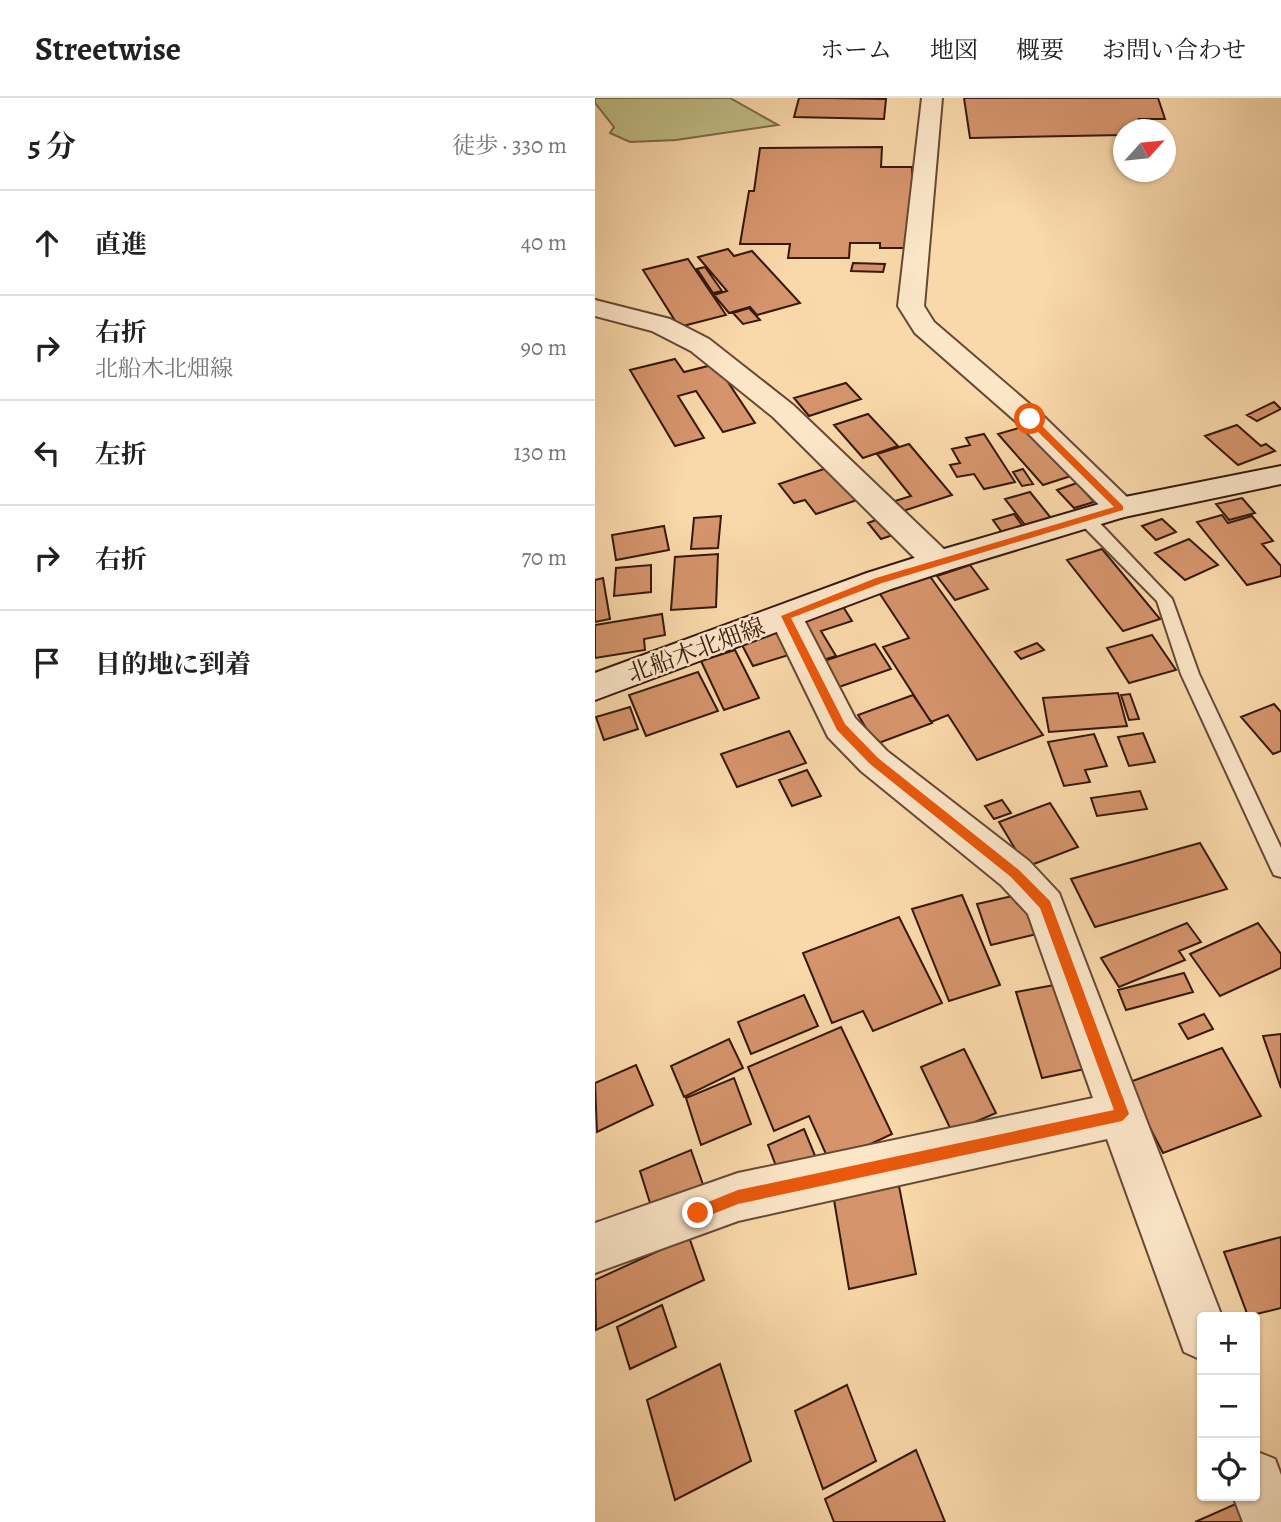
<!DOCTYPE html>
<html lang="ja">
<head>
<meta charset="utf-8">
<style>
	body { margin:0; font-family:Alegreya,"Noto Serif JP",serif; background:#f6f6f6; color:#222 }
	.controls { position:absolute; right:21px; bottom:21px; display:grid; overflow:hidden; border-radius:7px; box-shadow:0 2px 5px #0004 }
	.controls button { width:63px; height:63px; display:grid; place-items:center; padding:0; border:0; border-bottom:2px solid #e0e0e0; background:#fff; color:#222; font:35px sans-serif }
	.compass { position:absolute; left:518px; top:21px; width:63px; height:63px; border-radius:50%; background:#fff; box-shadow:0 2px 5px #0004; rotate:63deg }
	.stop { position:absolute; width:21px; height:21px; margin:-16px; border:5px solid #ea580c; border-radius:50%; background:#fff }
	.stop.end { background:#ea580c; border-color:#fff; box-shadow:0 2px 7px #0008 }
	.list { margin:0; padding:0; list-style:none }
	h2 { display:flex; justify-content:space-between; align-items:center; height:91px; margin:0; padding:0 28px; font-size:30px }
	h2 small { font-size:23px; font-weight:400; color:#767676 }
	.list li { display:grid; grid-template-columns:46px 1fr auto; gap:21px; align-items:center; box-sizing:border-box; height:105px; padding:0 28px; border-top:2px solid #e0e0e0 }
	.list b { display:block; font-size:26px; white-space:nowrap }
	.list p { margin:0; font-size:23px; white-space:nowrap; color:#767676 }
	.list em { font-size:23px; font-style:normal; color:#767676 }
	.icon { flex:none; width:38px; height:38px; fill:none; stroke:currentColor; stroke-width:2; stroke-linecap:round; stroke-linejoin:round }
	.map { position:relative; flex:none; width:686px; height:1424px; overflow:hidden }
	header { display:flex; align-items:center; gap:42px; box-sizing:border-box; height:98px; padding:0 35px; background:#fff; border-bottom:2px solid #e0e0e0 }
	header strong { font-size:33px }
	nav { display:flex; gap:38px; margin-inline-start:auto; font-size:24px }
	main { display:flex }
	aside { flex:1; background:#fff }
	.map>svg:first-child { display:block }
	.green { fill:#c1be86; stroke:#7c6b4a; stroke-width:2 }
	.building { fill:#d5946c; stroke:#36180d; stroke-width:2 }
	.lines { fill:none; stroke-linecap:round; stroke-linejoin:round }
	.service-casing { stroke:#674834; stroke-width:4 }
	.minor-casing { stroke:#674834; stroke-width:4 }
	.secondary-casing { stroke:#36180d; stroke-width:4 }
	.service { fill:#fbe6c8; fill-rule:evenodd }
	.minor { fill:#fbe6c8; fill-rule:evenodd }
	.secondary { fill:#fbe6c8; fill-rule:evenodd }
	.route { fill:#ea580c }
	.labels { text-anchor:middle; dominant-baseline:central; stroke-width:5; stroke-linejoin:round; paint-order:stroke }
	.street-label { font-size:24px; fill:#36180d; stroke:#fbe6c8 }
</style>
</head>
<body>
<header>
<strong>Streetwise</strong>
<nav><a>ホーム</a><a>地図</a><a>概要</a><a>お問い合わせ</a></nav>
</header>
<main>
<aside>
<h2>5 分<small>徒歩 · 330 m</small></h2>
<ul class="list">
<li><svg class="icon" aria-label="ahead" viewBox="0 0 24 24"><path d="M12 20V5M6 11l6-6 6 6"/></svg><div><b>直進</b></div><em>40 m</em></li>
<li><svg class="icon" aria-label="right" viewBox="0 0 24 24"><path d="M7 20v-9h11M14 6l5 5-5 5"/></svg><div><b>右折</b><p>北船木北畑線</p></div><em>90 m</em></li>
<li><svg class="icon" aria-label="left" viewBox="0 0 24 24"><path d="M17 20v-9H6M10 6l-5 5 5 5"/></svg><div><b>左折</b></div><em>130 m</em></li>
<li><svg class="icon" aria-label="right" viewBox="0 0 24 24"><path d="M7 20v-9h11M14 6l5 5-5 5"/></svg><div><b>右折</b></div><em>70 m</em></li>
<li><svg class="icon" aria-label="arrive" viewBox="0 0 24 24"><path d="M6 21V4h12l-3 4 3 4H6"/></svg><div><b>目的地に到着</b></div></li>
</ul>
</aside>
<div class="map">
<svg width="686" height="1424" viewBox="0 0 686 1424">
	<rect width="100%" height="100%" fill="#f9d8aa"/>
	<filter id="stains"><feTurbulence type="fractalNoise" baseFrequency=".00286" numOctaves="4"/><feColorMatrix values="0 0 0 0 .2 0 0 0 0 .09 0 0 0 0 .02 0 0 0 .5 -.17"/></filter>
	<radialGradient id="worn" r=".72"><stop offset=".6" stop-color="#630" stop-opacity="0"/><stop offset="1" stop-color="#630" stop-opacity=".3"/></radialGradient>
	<!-- green -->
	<path class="green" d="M 0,0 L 135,0 L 183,27 L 81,42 L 35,44 L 15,35 L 19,29 L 0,5 Z"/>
	<!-- building -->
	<path class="building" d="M 204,0 L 232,0 L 291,1 L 289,21 L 199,19 Z
		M 369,0 L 563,0 L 570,21 L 544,21 L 547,32 L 528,32 L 528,37 L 375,40 Z
		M 287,49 L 286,69 L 317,69 L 318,150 L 285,150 L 285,145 L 255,145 L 254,160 L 193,160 L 195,146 L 145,146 L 154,93 L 159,93 L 165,50 Z
		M 133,151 L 139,158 L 157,153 L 205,205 L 162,217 L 155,209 L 134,215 L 119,197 L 132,193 L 103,159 Z
		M 93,161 L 131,217 L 84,229 L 48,172 Z
		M 258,165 L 290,166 L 288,174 L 256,173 Z
		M 110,169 L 127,193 L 118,195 L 102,171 Z
		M 154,210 L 165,222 L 148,226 L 138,215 Z
		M 80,261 L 89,274 L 121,266 L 160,325 L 128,334 L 101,293 L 83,298 L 109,340 L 80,348 L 35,272 Z
		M 251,285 L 266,301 L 214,318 L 199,300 Z
		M 679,304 L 686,311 L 662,323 L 652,317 Z
		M 273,316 L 303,348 L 268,360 L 239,327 Z
		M 434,327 L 479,377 L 448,387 L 403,336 Z
		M 642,327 L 666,348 L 671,346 L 680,353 L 643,367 L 610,338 Z
		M 389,336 L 420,384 L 389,391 L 379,376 L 362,379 L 355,367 L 365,365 L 357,351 L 375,347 L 371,340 Z
		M 314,346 L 357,397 L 308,413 L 300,403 L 316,398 L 282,356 Z
		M 241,367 L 268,400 L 221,416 L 210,402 L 199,405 L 184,386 Z
		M 428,371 L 438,386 L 427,388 L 418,374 Z
		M 482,385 L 499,404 L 479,410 L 462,392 Z
		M 435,394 L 456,420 L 430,427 L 410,401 Z
		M 647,400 L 660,415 L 634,422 L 621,406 Z
		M 419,416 L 432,434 L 411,440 L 398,422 Z
		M 294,417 L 307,434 L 286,441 L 273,425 Z
		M 627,417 L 633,425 L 657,418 L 678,443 L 667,446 L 686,468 L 686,478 L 652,487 L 602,424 Z
		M 126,418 L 123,450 L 96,451 L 99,420 Z
		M 567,421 L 581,434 L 561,442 L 547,428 Z
		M 69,428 L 74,452 L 21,462 L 17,437 Z
		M 594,441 L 623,467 L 590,482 L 560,455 Z
		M 507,451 L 565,521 L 528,533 L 472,462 Z
		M 123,456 L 121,509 L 76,512 L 80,459 Z
		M 56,467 L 56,494 L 19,498 L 21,470 Z
		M 375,467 L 393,491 L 360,502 L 342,478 Z
		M 334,477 L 448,637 L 382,662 L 353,617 L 336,624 L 288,549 L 314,540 L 283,493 Z
		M 8,480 L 15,521 L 0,524 L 0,482 Z
		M 247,507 L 257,523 L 226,533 L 241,558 L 225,563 L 201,522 Z
		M 67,516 L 70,537 L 49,541 L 50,552 L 0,560 L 0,527 Z
		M 185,533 L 197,556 L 158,568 L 146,545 Z
		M 557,537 L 581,572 L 534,585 L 512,550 Z
		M 442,545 L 449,552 L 426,561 L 420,554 Z
		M 280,546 L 296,571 L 241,590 L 226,564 Z
		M 140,552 L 164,600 L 129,612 L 106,563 Z
		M 103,574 L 123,613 L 51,638 L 34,597 Z
		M 523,595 L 532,628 L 454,634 L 448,600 Z
		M 535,596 L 544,621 L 534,622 L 526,597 Z
		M 318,597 L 337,625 L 281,646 L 263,617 Z
		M 679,606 L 686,614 L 686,653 L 678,656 L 646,619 Z
		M 35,609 L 43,631 L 9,642 L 1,619 Z
		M 194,633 L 211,665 L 142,689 L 126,656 Z
		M 548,635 L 560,664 L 534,668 L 523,639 Z
		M 499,636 L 512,668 L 490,672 L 495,684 L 469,688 L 453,644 Z
		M 212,672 L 226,698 L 197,708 L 184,682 Z
		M 545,693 L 552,711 L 502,718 L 496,700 Z
		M 407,702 L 416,715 L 399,721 L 390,708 Z
		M 455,705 L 483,749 L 431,769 L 404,724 Z
		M 605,745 L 632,791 L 500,829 L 476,781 Z
		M 435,794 L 450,834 L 396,847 L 382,806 Z
		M 367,797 L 405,887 L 354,903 L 317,811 Z
		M 304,819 L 347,905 L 278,933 L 268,913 L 237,925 L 208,855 Z
		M 592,825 L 606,844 L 584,853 L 590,862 L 524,889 L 506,860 Z
		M 663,825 L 686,856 L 686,870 L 625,898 L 595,856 Z
		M 589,875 L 598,894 L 531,912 L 523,892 Z
		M 476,884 L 504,968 L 447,980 L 421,894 Z
		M 209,897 L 223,928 L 156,956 L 143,924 Z
		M 609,916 L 618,931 L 593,941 L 584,926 Z
		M 246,929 L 297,1036 L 235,1065 L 214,1018 L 179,1033 L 153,969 Z
		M 686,936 L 686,990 L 668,938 Z
		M 134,941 L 148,970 L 89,999 L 76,968 Z
		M 627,950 L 666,1018 L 568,1055 L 532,985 Z
		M 369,951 L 401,1015 L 357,1034 L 326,969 Z
		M 41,967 L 58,1007 L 2,1034 L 0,985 Z
		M 139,980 L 156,1026 L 106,1047 L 91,1000 Z
		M 209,1031 L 223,1065 L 186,1081 L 173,1047 Z
		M 96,1052 L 113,1101 L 61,1124 L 45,1073 Z
		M 304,1088 L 321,1176 L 254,1191 L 239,1102 Z
		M 94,1139 L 109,1182 L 1,1232 L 0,1182 Z
		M 686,1139 L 686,1210 L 653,1218 L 629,1154 Z
		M 67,1207 L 81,1249 L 35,1271 L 22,1229 Z
		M 125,1266 L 156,1363 L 80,1402 L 52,1302 Z
		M 252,1287 L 281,1363 L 228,1391 L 200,1313 Z
		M 321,1352 L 350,1424 L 239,1424 L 230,1401 Z
		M 652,1401 L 663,1424 L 600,1424 Z"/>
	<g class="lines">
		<!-- service casing -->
		<g class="service-casing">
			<path id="service" d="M 491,416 L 497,417 L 577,501 L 604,576 L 686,750 L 686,779 L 679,777 L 676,771 L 586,576 L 562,503 L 485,425 L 483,421 L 485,417 Z"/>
		</g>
		<!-- minor casing -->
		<g class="minor-casing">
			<path id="minor" d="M 327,0 L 347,0 L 329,208 L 339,224 L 445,315 L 536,403 L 540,410 L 536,417 L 525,420 L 514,417 L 425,327 L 320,235 L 303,208 Z
				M 0,202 L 75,221 L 114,241 L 198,307 L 354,456 L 359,464 L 354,472 L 343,475 L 332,472 L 178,319 L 96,253 L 57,233 L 0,218 Z
				M 191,506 L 203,510 L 260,620 L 292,653 L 434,763 L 464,795 L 627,1219 L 607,1219 L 607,1262 L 589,1254 L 512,1041 L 143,1123 L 0,1175 L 0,1125 L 143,1075 L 498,1000 L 433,816 L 406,787 L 266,673 L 233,639 L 174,518 L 179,510 Z
				M 660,1353 L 680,1361 L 686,1377 L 686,1424 L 648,1424 L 638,1398 L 660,1398 Z"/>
		</g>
		<!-- secondary casing -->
		<g class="secondary-casing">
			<path id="secondary" d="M 686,368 L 686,386 L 529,419 L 354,472 L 296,491 L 0,602 L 0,575 L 272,475 L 332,456 L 525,400 Z"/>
		</g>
		<!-- service -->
		<use href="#service" class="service"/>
		<!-- minor -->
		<use href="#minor" class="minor"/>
		<!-- secondary -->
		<use href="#secondary" class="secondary"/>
	</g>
	<!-- route -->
	<path class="route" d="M 432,319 L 438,319 L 528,408 L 528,412 L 287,485 L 196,520 L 250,626 L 283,660 L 424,772 L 455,803 L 534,1016 L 527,1023 L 143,1106 L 103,1122 L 98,1120 L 96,1115 L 98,1110 L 143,1092 L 519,1012 L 445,810 L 416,779 L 275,666 L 242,632 L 186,518 L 281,480 L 519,409 L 432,323 Z"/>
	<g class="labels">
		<!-- street labels -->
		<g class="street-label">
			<text transform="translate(101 552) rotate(-20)">北船木北畑線</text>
		</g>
	</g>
	<rect width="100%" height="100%" filter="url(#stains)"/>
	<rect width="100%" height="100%" fill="url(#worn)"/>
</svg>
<div class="controls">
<button>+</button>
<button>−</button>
<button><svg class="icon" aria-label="locate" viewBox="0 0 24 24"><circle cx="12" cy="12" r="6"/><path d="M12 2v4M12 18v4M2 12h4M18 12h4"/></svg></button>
</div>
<svg class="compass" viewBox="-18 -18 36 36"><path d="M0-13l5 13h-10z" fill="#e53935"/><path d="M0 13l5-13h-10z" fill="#767676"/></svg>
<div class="stop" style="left:435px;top:321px"></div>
<div class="stop end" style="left:103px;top:1115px"></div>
</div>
</main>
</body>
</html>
